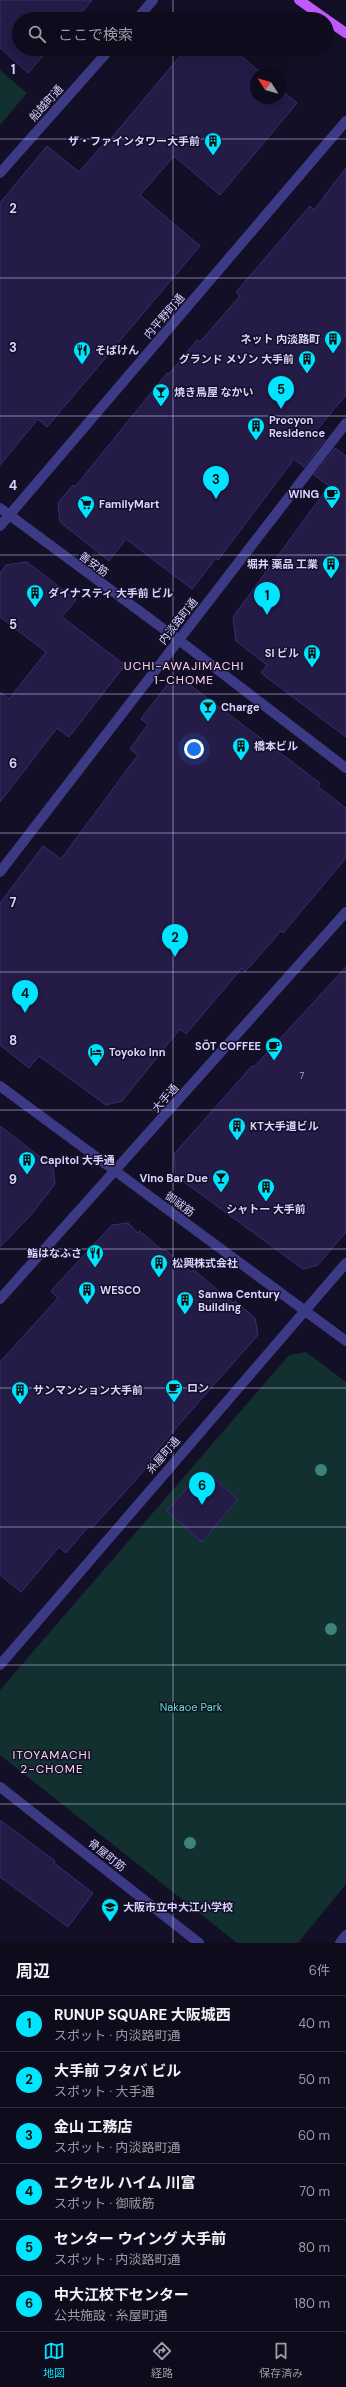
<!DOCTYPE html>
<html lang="ja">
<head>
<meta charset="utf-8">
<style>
	body { margin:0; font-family:"DM Sans","Noto Sans JP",sans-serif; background:#171425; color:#f1f3f6 }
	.compass { position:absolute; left:250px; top:68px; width:36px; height:36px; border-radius:50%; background:#0e0b1c; box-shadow:0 4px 16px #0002; rotate:306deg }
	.you { position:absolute; left:194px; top:749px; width:14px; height:14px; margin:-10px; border:3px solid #fff; border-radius:50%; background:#1a73e8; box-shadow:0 0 0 6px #1a73e833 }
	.badge { display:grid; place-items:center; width:26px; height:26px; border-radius:50%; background:#00e5ff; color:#111; font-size:13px; font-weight:700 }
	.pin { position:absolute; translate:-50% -33px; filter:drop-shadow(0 1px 2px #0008) }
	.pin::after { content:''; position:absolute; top:21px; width:14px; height:12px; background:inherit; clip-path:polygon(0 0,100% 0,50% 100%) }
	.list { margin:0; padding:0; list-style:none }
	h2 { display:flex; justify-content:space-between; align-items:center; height:52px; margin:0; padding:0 16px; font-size:17px }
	h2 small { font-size:13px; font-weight:400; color:#9b9ba3 }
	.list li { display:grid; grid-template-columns:26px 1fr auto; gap:12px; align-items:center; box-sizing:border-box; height:56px; padding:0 16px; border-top:1px solid #2e2b3b }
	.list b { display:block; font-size:15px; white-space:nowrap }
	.list p { margin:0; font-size:13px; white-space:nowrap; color:#9b9ba3 }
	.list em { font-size:13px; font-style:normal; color:#9b9ba3 }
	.icon { flex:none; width:22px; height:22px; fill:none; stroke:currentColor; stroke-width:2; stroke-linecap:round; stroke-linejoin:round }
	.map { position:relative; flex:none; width:346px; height:1943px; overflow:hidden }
	.search { position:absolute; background:#0e0b1c; box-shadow:0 4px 16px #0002; left:12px; right:12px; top:12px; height:44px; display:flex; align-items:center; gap:10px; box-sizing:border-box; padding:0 14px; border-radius:22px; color:#9b9ba3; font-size:15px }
	.sheet { height:388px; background:#0e0b1c }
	nav { display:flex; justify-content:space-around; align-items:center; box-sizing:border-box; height:56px; border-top:1px solid #2e2b3b; background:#0e0b1c; font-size:11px; color:#9b9ba3 }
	nav a { display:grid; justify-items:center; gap:2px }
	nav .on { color:#00e5ff }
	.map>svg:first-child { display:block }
	.green { fill:#12302f }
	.building { fill:#241b47; stroke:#3b2d73 }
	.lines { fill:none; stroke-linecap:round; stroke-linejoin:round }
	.minor { stroke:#3d3a85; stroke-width:10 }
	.tertiary { stroke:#3d3a85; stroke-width:10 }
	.primary { stroke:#c25bff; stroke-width:10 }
	.tree { fill:#3d827b }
	.grid { fill:none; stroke:#d9d4ff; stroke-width:1; stroke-opacity:0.55 }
	.labels { text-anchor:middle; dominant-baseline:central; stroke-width:3; stroke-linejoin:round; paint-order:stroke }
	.number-label { font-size:9px; fill:#aca6d1 }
	.street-label { font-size:11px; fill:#d9d4ff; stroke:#130f26 }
	.poi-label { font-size:11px; font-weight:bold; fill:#d9d4ff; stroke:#130f26; text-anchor:start }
	.park-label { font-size:11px; fill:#5fe0c0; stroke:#130f26 }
	.neighbourhood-label { font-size:12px; letter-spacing:1px; fill:#ffd6f0; stroke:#130f26 }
	.grid-label { font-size:13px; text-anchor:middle; font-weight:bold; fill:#d9d4ff; stroke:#130f26; stroke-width:3; stroke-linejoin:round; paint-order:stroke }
</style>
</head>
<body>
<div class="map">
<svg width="346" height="1943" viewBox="0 0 346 1943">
	<rect width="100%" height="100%" fill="#130f26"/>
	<!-- green -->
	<path class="green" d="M 0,70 L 27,93 L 0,125 Z
		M 306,1352 L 346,1382 L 346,1884 L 298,1943 L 237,1943 L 0,1755 L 0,1690 L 289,1355 Z"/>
	<!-- building -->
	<path class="building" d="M 0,0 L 92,0 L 76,19 L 19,19 L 19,49 L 49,49 L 28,73 L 0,48 Z
		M 186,49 L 233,49 L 262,74 L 256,74 L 256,98 L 280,98 L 280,89 L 297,103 L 220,195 L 174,156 L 140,195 L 200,246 L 47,427 L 38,419 L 0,465 L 0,203 L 47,146 L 79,172 L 107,140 L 109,141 Z
		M 346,168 L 346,395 L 315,432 L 325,440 L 304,467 L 294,459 L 218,560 L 216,558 L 192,589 L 126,539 L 109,561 L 60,522 L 58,503 L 73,485 L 75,487 L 167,373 L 169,374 L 197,340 L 200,342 L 240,296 L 236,292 L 310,206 L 314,210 Z
		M 335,448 L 346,456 L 346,737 L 261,673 L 267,665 L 236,641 L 233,617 L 329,486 L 314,475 Z
		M 27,562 L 76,600 L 62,617 L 125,665 L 69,737 L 57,728 L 0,802 L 0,692 L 9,699 L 46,652 L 0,617 L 0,573 L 6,565 Z
		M 186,682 L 320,783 L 318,787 L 346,808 L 346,858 L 283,933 L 281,931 L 245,972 L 242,968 L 186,1034 L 180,1029 L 122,1101 L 106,1105 L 39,1056 L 29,1068 L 0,1045 L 0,903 L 43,846 L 61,859 L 138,755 L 130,749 L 148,724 L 141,719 L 167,685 Z
		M 346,967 L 346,1232 L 318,1265 L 303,1269 L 176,1176 L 174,1154 L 252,1066 L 254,1067 Z
		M 0,1126 L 53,1167 L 55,1184 L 30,1216 L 0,1247 Z
		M 128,1223 L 138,1233 L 140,1231 L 163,1251 L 165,1249 L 191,1272 L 194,1270 L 233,1303 L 235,1301 L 255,1318 L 258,1335 L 182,1421 L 150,1459 L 152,1461 L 134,1482 L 92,1528 L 89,1526 L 66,1553 L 59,1547 L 21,1592 L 0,1575 L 0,1362 L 58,1298 L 51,1291 L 86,1253 L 112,1225 Z
		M 203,1469 L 238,1499 L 202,1542 L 167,1511 Z
		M 0,1820 L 55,1861 L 54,1863 L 93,1893 L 68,1927 L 0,1877 Z"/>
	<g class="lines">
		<!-- minor -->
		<path class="minor" d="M 137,19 L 153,0
			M 0,173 L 110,49
			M 0,508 L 184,644 L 346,768
			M 0,526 L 346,121
			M 0,872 L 346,423
			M 0,1665 L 346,1263"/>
		<!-- tertiary -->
		<path class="tertiary" d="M 0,1086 L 346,1341
			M 0,1299 L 346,912
			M 0,1787 L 199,1943
			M 340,1943 L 346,1935"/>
		<!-- primary -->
		<path class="primary" d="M 299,0 L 326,19
			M 327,20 L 346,33"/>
	</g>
	<!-- trees -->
	<g class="tree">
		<circle cx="321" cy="1470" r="6"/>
		<circle cx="331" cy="1629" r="6"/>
		<circle cx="190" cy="1843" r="6"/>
	</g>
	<!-- grid -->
	<path class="grid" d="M 173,0 L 173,19M 173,49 L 173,1943M 0,139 L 346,139M 0,278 L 346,278M 0,416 L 346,416M 0,555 L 346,555M 0,694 L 346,694M 0,833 L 346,833M 0,972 L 346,972M 0,1110 L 346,1110M 0,1249 L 346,1249M 0,1388 L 346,1388M 0,1527 L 346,1527M 0,1665 L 346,1665M 0,1804 L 346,1804"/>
	<!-- icons -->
	<defs>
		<g id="building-pin" transform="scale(0.9)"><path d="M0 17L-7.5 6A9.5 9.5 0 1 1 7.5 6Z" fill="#00e5ff" stroke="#130f26"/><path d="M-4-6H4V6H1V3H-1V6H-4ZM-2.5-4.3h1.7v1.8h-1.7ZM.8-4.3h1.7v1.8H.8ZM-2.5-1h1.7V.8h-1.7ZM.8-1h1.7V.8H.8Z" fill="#111"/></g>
		<g id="restaurant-pin" transform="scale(0.9)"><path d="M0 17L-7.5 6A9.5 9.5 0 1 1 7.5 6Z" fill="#00e5ff" stroke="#130f26"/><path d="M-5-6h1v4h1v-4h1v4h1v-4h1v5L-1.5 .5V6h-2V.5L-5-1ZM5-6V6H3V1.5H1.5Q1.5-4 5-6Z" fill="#111"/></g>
		<g id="bar-pin" transform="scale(0.9)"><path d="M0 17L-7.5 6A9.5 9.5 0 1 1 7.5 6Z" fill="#00e5ff" stroke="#130f26"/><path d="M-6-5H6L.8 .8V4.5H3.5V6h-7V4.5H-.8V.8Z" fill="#111"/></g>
		<g id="cafe-pin" transform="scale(0.9)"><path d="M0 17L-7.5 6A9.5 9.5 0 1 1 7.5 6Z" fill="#00e5ff" stroke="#130f26"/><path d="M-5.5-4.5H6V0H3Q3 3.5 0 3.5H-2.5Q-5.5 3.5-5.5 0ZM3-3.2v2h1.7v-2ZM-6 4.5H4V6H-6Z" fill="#111"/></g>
		<g id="supermarket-pin" transform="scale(0.9)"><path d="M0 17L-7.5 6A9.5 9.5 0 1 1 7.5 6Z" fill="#00e5ff" stroke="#130f26"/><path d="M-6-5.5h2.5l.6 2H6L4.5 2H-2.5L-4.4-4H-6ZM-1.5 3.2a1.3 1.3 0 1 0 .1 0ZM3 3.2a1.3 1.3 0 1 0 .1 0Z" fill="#111"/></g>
		<g id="hotel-pin" transform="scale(0.9)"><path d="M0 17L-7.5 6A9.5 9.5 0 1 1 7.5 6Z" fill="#00e5ff" stroke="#130f26"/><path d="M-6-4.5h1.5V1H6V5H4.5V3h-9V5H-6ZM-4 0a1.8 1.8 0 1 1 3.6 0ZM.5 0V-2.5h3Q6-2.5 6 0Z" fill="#111"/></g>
		<g id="school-pin" transform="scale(0.9)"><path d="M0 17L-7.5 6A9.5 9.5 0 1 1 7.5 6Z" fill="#00e5ff" stroke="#130f26"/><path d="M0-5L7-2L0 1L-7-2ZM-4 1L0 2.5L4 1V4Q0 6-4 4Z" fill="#111"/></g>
	</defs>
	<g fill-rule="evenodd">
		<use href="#building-pin" x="213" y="141"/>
		<use href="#building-pin" x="333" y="339"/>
		<use href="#restaurant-pin" x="82" y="350"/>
		<use href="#building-pin" x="307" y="359"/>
		<use href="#bar-pin" x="161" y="392"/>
		<use href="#building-pin" x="256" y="426"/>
		<use href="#cafe-pin" x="332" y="494"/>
		<use href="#supermarket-pin" x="86" y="504"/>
		<use href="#building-pin" x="331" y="564"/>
		<use href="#building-pin" x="35" y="593"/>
		<use href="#building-pin" x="312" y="653"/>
		<use href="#bar-pin" x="208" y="707"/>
		<use href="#building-pin" x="241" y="746"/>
		<use href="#cafe-pin" x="274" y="1046"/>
		<use href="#hotel-pin" x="96" y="1052"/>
		<use href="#building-pin" x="237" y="1126"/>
		<use href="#building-pin" x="27" y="1160"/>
		<use href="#bar-pin" x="221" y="1178"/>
		<use href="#building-pin" x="266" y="1187"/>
		<use href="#restaurant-pin" x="95" y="1253"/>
		<use href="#building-pin" x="159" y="1263"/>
		<use href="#building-pin" x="87" y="1290"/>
		<use href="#building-pin" x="185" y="1300"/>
		<use href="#cafe-pin" x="174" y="1388"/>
		<use href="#building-pin" x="20" y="1390"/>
		<use href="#school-pin" x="110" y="1907"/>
	</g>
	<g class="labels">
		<!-- number labels -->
		<g class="number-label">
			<text x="302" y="1076">7</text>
		</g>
		<!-- street labels -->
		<g class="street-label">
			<text transform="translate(46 103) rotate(-48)">船越町通</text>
			<text transform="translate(164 316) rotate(-49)">内平野町通</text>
			<text transform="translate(94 564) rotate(36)">善安筋</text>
			<text transform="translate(178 621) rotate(-52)">内淡路町通</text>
			<text transform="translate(165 1098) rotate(-48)">大手通</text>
			<text transform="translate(180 1204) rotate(36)">御祓筋</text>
			<text transform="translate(163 1455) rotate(-49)">糸屋町通</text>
			<text transform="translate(107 1855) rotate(38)">骨屋町筋</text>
		</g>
		<!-- poi labels -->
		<g class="poi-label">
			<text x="200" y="141" text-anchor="end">ザ・ファインタワー大手前</text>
			<text x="320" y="339" text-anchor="end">ネット 内淡路町</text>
			<text x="95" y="350">そばけん</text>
			<text x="294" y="359" text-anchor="end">グランド メゾン 大手前</text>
			<text x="174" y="392">焼き鳥屋 なかい</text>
			<text x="269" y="420">Procyon<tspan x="269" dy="13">Residence</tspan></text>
			<text x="319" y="494" text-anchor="end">WING</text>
			<text x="99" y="504">FamilyMart</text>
			<text x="318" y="564" text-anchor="end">堀井 薬品 工業</text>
			<text x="48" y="593">ダイナスティ 大手前 ビル</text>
			<text x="299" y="653" text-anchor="end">SI ビル</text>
			<text x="221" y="707">Charge</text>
			<text x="254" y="746">橋本ビル</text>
			<text x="261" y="1046" text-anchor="end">SÖT COFFEE</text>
			<text x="109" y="1052">Toyoko Inn</text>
			<text x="250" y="1126">KT大手道ビル</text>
			<text x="40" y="1160">Capitol 大手通</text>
			<text x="208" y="1178" text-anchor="end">Vino Bar Due</text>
			<text x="266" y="1209" text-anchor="middle">シャトー 大手前</text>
			<text x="82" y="1253" text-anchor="end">鮨はなふさ</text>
			<text x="172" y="1263">松興株式会社</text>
			<text x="100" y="1290">WESCO</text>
			<text x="198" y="1294">Sanwa Century<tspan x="198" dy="13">Building</tspan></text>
			<text x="187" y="1388">ロン</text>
			<text x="33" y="1390">サンマンション大手前</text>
			<text x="123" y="1907">大阪市立中大江小学校</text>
		</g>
		<!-- park labels -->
		<g class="park-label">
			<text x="191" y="1707">Nakaoe Park</text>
		</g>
		<!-- neighbourhood labels -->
		<g class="neighbourhood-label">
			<text x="184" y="666">UCHI-AWAJIMACHI<tspan x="184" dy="14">1-CHOME</tspan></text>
			<text x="52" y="1755">ITOYAMACHI<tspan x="52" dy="14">2-CHOME</tspan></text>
		</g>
	</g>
	<g class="grid-label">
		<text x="13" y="74">1</text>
		<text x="13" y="213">2</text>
		<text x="13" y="352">3</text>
		<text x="13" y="490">4</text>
		<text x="13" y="629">5</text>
		<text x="13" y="768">6</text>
		<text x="13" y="907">7</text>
		<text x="13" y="1045">8</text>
		<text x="13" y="1184">9</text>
	</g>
</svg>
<svg class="compass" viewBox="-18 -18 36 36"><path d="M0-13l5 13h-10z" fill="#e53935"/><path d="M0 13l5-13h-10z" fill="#9b9ba3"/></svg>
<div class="you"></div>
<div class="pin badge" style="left:267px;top:615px">1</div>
<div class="pin badge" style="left:175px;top:957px">2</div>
<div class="pin badge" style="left:216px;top:499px">3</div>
<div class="pin badge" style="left:25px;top:1013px">4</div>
<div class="pin badge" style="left:281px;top:409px">5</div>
<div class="pin badge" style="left:202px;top:1505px">6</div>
<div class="search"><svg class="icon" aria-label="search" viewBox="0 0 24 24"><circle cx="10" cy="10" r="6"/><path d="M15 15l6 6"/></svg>ここで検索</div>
</div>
<section class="sheet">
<h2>周辺<small>6件</small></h2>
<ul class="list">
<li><span class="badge">1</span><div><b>RUNUP SQUARE 大阪城西</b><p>スポット · 内淡路町通</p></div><em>40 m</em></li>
<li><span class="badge">2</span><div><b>大手前 フタバ ビル</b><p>スポット · 大手通</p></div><em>50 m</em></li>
<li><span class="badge">3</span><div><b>金山 工務店</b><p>スポット · 内淡路町通</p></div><em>60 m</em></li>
<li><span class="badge">4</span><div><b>エクセル ハイム 川富</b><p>スポット · 御祓筋</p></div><em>70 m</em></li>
<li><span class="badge">5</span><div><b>センター ウイング 大手前</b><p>スポット · 内淡路町通</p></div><em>80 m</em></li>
<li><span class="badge">6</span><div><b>中大江校下センター</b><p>公共施設 · 糸屋町通</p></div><em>180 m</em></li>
</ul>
</section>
<nav>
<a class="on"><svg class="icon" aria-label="map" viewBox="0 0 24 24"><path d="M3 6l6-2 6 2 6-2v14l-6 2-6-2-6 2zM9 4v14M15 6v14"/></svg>地図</a>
<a><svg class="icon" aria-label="directions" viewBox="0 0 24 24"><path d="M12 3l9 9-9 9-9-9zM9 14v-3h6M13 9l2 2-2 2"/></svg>経路</a>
<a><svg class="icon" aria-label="saved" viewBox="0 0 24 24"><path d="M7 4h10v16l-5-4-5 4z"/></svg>保存済み</a>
</nav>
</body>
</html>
